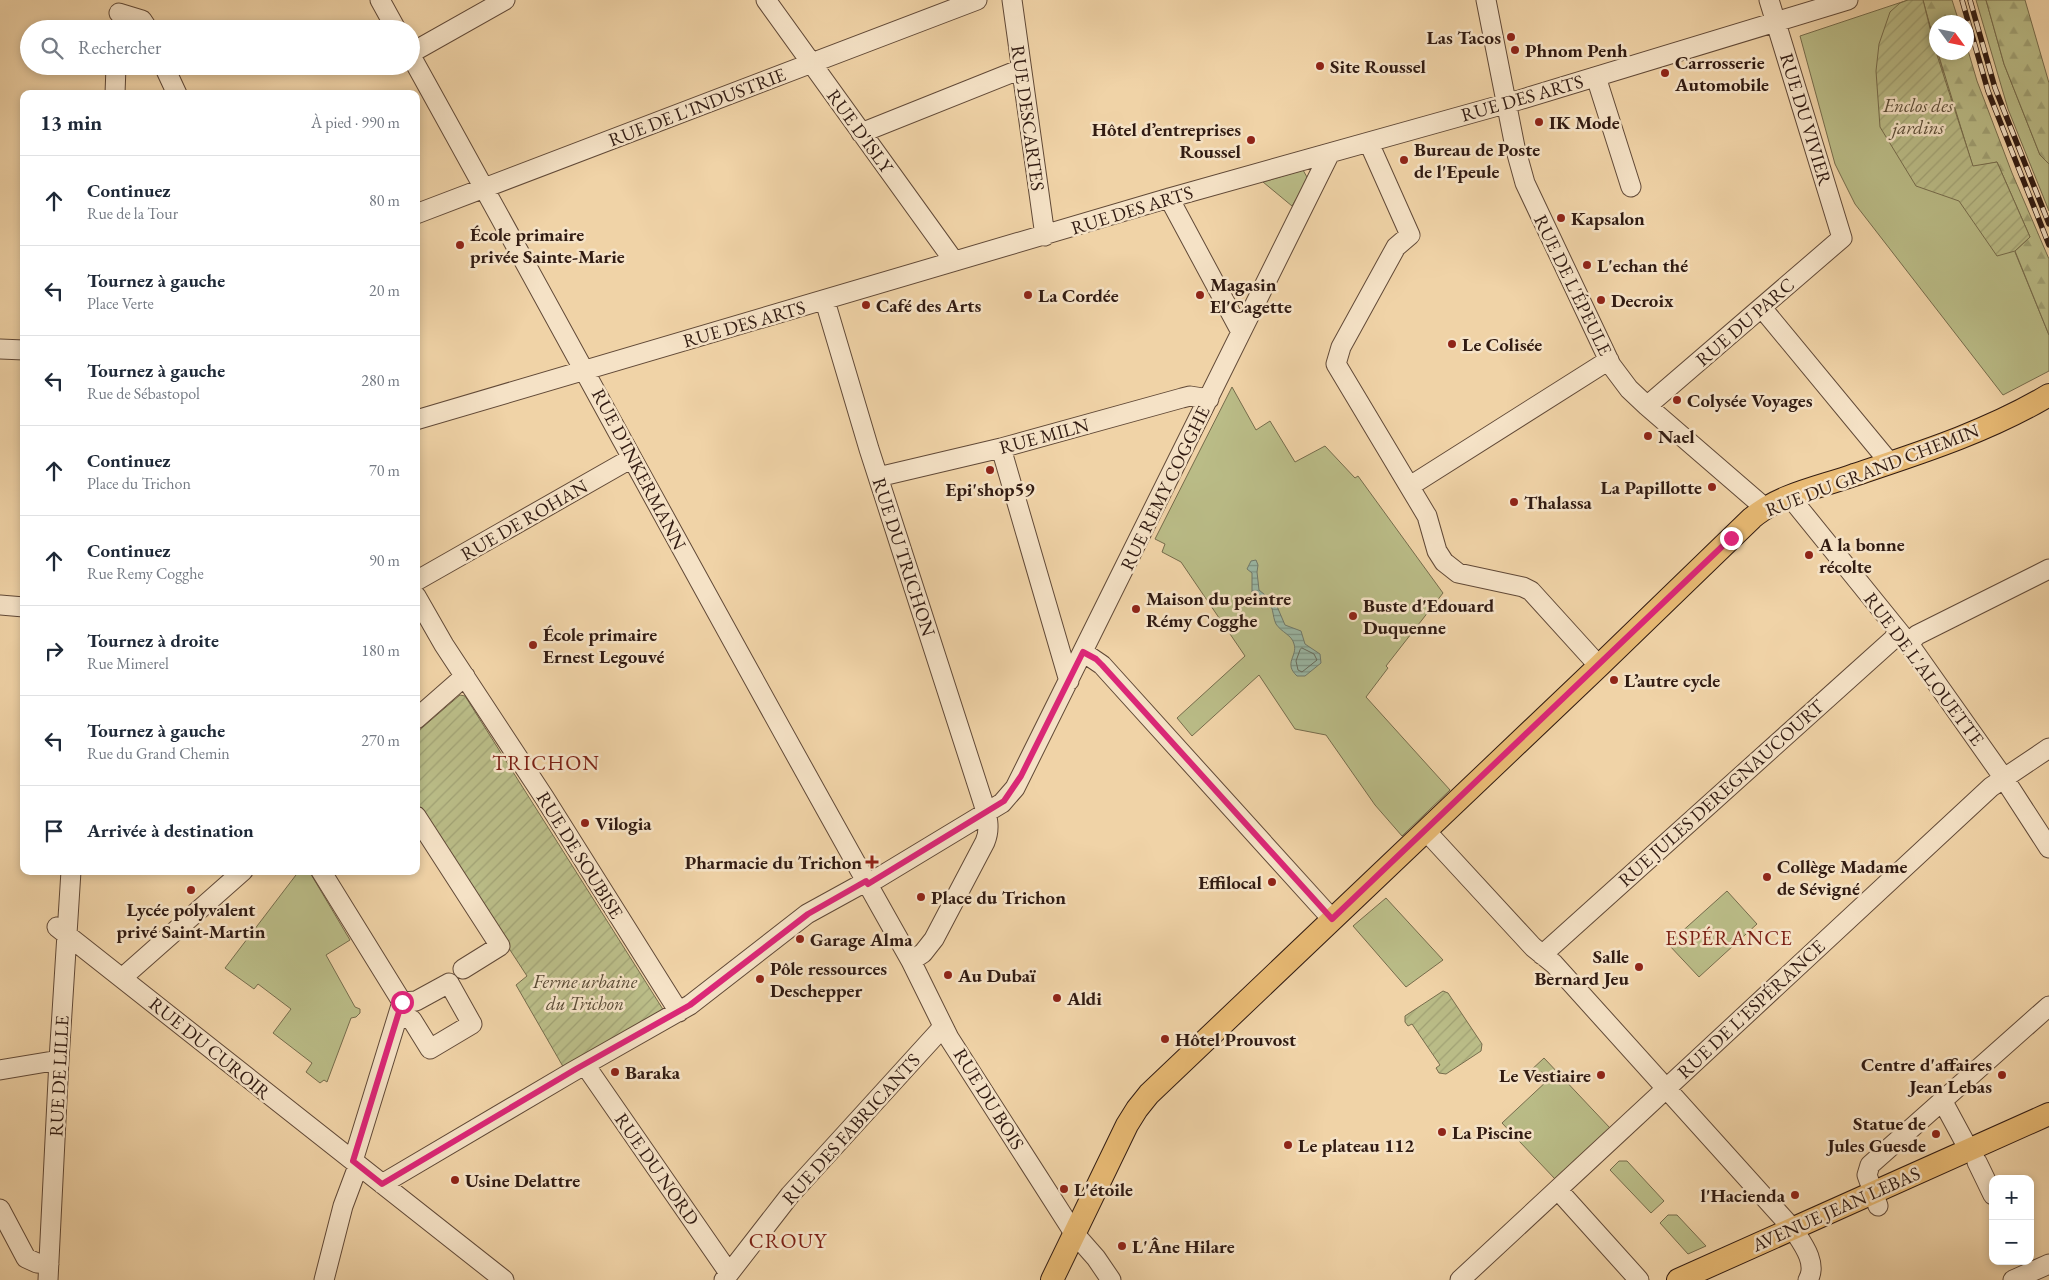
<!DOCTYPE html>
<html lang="fr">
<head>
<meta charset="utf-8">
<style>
	body { margin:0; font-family:"EB Garamond",serif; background:#f6f6f7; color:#1f2937 }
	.controls { position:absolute; right:15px; bottom:15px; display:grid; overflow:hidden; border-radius:10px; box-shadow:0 2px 8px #0003 }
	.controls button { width:45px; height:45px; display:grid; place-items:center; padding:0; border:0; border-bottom:1px solid #e0e1e3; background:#fff; color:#1f2937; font:25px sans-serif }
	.compass { position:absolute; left:1929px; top:15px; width:45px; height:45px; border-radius:50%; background:#fff; box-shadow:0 2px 8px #0003; rotate:123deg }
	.stop { position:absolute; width:15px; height:15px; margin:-11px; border:4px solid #db2777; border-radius:50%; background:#fff }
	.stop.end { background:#db2777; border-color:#fff; box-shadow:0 1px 5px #0008 }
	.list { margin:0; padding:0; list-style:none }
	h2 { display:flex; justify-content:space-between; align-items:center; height:65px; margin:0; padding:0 20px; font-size:21px }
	h2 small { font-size:16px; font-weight:400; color:#747a83 }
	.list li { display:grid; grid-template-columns:32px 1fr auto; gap:15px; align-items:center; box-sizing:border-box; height:90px; padding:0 20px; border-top:1px solid #e0e1e3 }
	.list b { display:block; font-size:19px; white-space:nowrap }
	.list p { margin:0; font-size:16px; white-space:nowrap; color:#747a83 }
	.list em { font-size:16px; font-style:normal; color:#747a83 }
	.icon { flex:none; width:28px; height:28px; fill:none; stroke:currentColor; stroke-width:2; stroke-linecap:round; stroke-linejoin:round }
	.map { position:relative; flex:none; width:2049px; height:1280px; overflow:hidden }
	.search { position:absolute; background:#fff; box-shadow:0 2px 8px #0003; left:20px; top:20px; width:400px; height:55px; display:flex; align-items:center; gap:12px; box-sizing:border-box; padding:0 18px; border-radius:28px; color:#747a83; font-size:19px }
	.panel { position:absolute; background:#fff; box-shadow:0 2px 8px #0003; left:20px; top:90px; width:400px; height:785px; border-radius:10px }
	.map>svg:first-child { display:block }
	.green { fill:#babc87; stroke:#766c4c }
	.forest { fill:url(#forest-firs); stroke:#766c4c }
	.garden { fill:url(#garden-furrows); stroke:#766c4c }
	.water { fill:url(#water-rules); stroke:#70796b }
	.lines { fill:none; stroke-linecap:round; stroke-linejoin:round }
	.shore { stroke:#666a5c; stroke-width:1 }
	.minor-casing { stroke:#614937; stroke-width:21 }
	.major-casing { stroke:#311b12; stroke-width:24 }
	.minor { stroke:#f5e2c6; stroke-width:19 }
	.major { stroke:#e8ba74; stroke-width:22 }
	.rail-casing { stroke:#311b12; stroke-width:5.5 }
	.rail { stroke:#f5e2c6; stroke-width:4; stroke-dasharray:11; stroke-linecap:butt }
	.route { stroke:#db2777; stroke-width:6 }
	.poi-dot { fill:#8f2418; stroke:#f5e2c6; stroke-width:2 }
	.labels { text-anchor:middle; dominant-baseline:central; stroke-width:5; stroke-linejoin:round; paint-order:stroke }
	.poi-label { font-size:19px; font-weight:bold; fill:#311b12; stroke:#f5e2c6; text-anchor:start }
	.street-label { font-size:19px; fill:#311b12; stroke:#f5e2c6 }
	.park-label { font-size:19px; font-style:italic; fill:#5a4b35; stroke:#f5e2c6 }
	.quarter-label { font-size:21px; letter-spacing:1px; fill:#7a1f14; stroke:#f5e2c6 }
</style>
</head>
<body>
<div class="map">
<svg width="2049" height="1280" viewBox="0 0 2049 1280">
	<defs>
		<pattern id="forest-firs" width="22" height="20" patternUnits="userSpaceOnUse" patternTransform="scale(1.25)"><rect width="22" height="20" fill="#babc87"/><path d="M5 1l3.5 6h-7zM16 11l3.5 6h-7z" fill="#a0a174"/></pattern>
		<pattern id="garden-furrows" width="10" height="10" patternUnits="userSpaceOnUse" patternTransform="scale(1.25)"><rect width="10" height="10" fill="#babc87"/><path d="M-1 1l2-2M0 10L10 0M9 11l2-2" fill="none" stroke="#a0a174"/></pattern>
		<pattern id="water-rules" width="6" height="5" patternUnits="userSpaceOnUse" patternTransform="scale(1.25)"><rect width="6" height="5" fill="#9ab8a6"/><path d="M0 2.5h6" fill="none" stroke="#7e9586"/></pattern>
	</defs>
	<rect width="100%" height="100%" fill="#f0d3a7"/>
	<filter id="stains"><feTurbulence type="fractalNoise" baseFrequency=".004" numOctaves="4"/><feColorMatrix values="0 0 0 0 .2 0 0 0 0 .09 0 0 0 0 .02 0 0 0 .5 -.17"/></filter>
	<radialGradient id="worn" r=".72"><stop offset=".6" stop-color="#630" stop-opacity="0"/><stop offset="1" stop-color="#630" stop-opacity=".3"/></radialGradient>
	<!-- green -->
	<path class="green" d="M 1908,0 L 1923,0 L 1943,71 L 2030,237 L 2015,252 L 2049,335 L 2049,371 L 2003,395 L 1855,204 L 1835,164 L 1800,36 Z
		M 1976,0 L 1986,0 L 2004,64 L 2040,155 L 2049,164 L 2049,211 L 2008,109 Z
		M 1303,170 L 1308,179 L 1292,206 L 1263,182 Z
		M 1232,387 L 1256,430 L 1270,421 L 1295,462 L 1325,446 L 1355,478 L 1358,476 L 1443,593 L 1386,666 L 1388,668 L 1366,697 L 1450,790 L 1402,836 L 1375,805 L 1326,735 L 1295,729 L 1259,675 L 1192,736 L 1177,718 L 1245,656 L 1181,562 L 1162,552 L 1165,544 L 1155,539 Z
		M 299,871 L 309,871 L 350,940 L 326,955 L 355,1007 L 360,1009 L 360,1013 L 356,1017 L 351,1018 L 327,1082 L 324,1080 L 320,1083 L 306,1072 L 312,1063 L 273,1033 L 291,1009 L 258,984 L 254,989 L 225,968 Z
		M 1727,891 L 1757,924 L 1699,977 L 1668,944 Z
		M 1386,898 L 1443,960 L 1406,987 L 1353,926 Z
		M 1544,1058 L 1610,1128 L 1555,1179 L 1502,1123 L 1548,1080 L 1542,1072 L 1532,1077 L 1528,1073 Z
		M 1619,1161 L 1627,1161 L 1664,1201 L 1651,1213 L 1610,1170 Z
		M 1668,1215 L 1677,1215 L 1706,1246 L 1688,1254 L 1660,1223 Z"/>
	<!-- forest -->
	<path class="forest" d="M 1923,0 L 1952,0 L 1959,22 L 1936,22 L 1936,48 Z
		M 1986,0 L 2025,0 L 2049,83 L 2049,164 L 2040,155 L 2004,64 Z
		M 1967,47 L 1977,81 L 2012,173 L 2049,259 L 2049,335 L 2015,251 L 2030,237 L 1997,162 L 1973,167 L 1938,53 L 1966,52 Z"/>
	<!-- garden -->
	<path class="garden" d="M 1908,0 L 1923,0 L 1936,52 L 1973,166 L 1997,162 L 2030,237 L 2015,251 L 1997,256 L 1959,201 L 1916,186 L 1880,127 L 1876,71 L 1879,44 L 1890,12 L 1900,3 Z
		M 460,695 L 465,696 L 664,1011 L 565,1070 L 516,985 L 527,976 L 416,806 L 416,733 Z
		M 1443,991 L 1448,993 L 1482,1044 L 1481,1051 L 1446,1074 L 1439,1073 L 1436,1068 L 1440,1065 L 1412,1024 L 1408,1026 L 1405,1022 L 1405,1016 Z"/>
	<!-- water -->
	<path class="water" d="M 1256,560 L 1258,565 L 1257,572 L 1259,590 L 1276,604 L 1285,625 L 1301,631 L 1305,644 L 1320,654 L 1321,663 L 1305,676 L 1297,676 C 1283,663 1298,656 1294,644 C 1292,635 1281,632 1276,624 C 1272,616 1274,605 1266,599 C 1261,596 1257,597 1252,592 L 1252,573 L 1247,569 L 1251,561 Z"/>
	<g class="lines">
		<!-- shore -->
		<path class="shore" d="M 1302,648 L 1314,654 L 1317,660 L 1302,672 L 1298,670 L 1296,661 L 1300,650 Z"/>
		<!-- minor casing -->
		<g class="minor-casing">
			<path id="minor" d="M 380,0 L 396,29
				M 766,0 L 954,261
				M 1012,0 L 1045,236
				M 1486,0 L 1515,147 L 1525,183 L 1611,365 L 1629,389 L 1647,406 L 1765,508
				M 119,13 L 142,20 L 148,29
				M 411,53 L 505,0
				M 411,56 C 578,357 741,661 911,961 L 949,1038 L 1074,1233 L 1096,1258 L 1111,1280
				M 164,66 L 177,94
				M 1596,77 L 1631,187
				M 115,94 L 116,66
				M 861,133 L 1021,69
				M 1369,143 L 1410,235 L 1396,247 L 1341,347 L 1336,364 L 1427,516 L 1437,551 L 1444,562 L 1458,573 L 1523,587 L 1531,591 L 1599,666
				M 1169,198 L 1241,332
				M 416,214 L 977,0
				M 825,301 L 869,449 L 983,802 C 987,815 991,828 985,842 L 934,939 L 923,953 L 911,961
				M 1762,308 L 1890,463
				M 0,349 L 24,350
				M 1647,406 L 1842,238 L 1769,0
				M 416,420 L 1169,198 L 1519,100 L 1848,0
				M 1001,448 L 1069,681
				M 878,477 L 1001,448 L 1182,398 L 1190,396 L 1209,399
				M 1410,486 L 1609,360
				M 1790,497 L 1909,644 L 2003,777 L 2049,848
				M 416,581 L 632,458
				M 416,596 L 444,645 L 544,797 L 679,1012
				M 0,605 L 24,607
				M 1909,644 L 1917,635 L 2049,569
				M 1083,652 L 1102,665 L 1332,919
				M 416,719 L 465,676
				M 416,816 L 500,946 L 463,969
				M 1426,831 L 1533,947 L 1554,964 L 1793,1229 C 1802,1243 1818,1263 1808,1280
				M 321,871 L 402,1002 L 353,1161
				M 868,884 L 1002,803 L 1015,788 L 1330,153
				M 57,927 L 504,1280
				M 1542,955 L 1900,633
				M 122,978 L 243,871
				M 398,1015 L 412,1020 L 430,1049 L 472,1024 L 449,983 L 416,1001 L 402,1002
				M 585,1065 L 729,1273
				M 0,1070 L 59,1060
				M 1942,1100 L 1969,1150
				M 1977,1162 L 1993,1195
				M 382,1184 L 572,1072 L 690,1005 L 807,914 L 867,881
				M 1558,1190 L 1639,1280
				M 1878,1206 L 1867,1175 L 1870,1165 L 2049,1006
				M 0,1209 L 26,1258 L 37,1263 L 49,1264
				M 48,1280 L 59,1060 L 71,871
				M 324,1280 L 343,1206 L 358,1166
				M 724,1280 L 790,1195 L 943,1027
				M 1460,1280 L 1991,787 L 2049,748
				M 2013,1280 L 2049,1264"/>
		</g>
		<!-- major casing -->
		<g class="major-casing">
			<path id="major" d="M 1052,1280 L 1127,1125 L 1137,1109 L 1149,1094 L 1599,666 L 1752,518 C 1780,494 1821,487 1854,475 C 1920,453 1989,431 2049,395
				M 1678,1280 L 2049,1114"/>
		</g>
		<!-- minor -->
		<use href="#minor" class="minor"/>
		<!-- major -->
		<use href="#major" class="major"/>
		<!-- rail casing -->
		<g class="rail-casing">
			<path id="rail" d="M 1962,0 L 1988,91 L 2049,245
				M 1970,0 L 1995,88 L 2049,224"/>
		</g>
		<!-- rail -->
		<use href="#rail" class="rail"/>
	</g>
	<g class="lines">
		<!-- route -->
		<path class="route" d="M 402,1002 L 353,1161 L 382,1184 L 576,1069 L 690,1005 L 808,914 L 866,881 L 868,884 L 1004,801 L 1021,776 L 1083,652 L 1096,659 L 1102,665 L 1332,919 L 1731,538"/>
	</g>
	<!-- markers -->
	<g class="poi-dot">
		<circle cx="1511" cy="37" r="5"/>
		<circle cx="1515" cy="50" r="5"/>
		<circle cx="1320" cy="66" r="5"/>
		<circle cx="1665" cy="73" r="5"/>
		<circle cx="1539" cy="122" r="5"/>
		<circle cx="1251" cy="140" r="5"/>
		<circle cx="1404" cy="160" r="5"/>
		<circle cx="1561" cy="218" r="5"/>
		<circle cx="460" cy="245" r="5"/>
		<circle cx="1587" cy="265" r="5"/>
		<circle cx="1028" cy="295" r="5"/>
		<circle cx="1200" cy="295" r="5"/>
		<circle cx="1601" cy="300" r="5"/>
		<circle cx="866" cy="305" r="5"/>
		<circle cx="1452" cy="344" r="5"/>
		<circle cx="1677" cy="400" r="5"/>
		<circle cx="1648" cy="436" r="5"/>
		<circle cx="990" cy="470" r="5"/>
		<circle cx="1712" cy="487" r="5"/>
		<circle cx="1514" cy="502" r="5"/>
		<circle cx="1809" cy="555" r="5"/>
		<circle cx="1136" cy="609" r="5"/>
		<circle cx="1353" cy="616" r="5"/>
		<circle cx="533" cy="645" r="5"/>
		<circle cx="1614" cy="680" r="5"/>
		<circle cx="585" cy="823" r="5"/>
		<path d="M869.5 854.5h5v5h5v5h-5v5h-5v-5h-5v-5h5z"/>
		<circle cx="1767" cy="877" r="5"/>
		<circle cx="1272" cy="882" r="5"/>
		<circle cx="191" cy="890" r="5"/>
		<circle cx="921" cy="897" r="5"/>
		<circle cx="800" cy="939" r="5"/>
		<circle cx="1639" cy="967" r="5"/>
		<circle cx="948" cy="975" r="5"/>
		<circle cx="760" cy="979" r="5"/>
		<circle cx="1057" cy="998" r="5"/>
		<circle cx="1165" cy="1039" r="5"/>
		<circle cx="615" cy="1072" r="5"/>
		<circle cx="1601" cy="1075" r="5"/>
		<circle cx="2002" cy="1075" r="5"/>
		<circle cx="1442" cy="1132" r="5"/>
		<circle cx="1936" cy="1134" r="5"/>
		<circle cx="1288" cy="1145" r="5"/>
		<circle cx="455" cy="1180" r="5"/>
		<circle cx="1064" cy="1189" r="5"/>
		<circle cx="1795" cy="1195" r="5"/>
		<circle cx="1122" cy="1246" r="5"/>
	</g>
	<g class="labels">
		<!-- poi labels -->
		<g class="poi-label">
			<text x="1501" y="37" text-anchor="end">Las Tacos</text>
			<text x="1525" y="50">Phnom Penh</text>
			<text x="1675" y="62">Carrosserie<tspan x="1675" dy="22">Automobile</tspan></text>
			<text x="1330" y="66">Site Roussel</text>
			<text x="1549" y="122">IK Mode</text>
			<text x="1241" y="129" text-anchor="end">Hôtel d’entreprises<tspan x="1241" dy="22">Roussel</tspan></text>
			<text x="1414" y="149">Bureau de Poste<tspan x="1414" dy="22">de l'Epeule</tspan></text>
			<text x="1571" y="218">Kapsalon</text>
			<text x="470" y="234">École primaire<tspan x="470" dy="22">privée Sainte-Marie</tspan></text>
			<text x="1597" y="265">L'echan thé</text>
			<text x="1210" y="284">Magasin<tspan x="1210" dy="22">El'Cagette</tspan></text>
			<text x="1038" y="295">La Cordée</text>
			<text x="1611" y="300">Decroix</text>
			<text x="876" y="305">Café des Arts</text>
			<text x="1462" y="344">Le Colisée</text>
			<text x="1687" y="400">Colysée Voyages</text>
			<text x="1658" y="436">Nael</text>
			<text x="1702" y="487" text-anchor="end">La Papillotte</text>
			<text x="990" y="489" text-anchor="middle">Epi'shop59</text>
			<text x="1524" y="502">Thalassa</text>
			<text x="1819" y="544">A la bonne<tspan x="1819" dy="22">récolte</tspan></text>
			<text x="1146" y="598">Maison du peintre<tspan x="1146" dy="22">Rémy Cogghe</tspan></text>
			<text x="1363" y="605">Buste d'Edouard<tspan x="1363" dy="22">Duquenne</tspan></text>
			<text x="543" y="634">École primaire<tspan x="543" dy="22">Ernest Legouvé</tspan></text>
			<text x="1624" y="680">L’autre cycle</text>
			<text x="595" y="823">Vilogia</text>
			<text x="862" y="862" text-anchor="end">Pharmacie du Trichon</text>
			<text x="1777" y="866">Collège Madame<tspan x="1777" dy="22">de Sévigné</tspan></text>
			<text x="1262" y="882" text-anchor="end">Effilocal</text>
			<text x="931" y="897">Place du Trichon</text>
			<text x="191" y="909" text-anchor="middle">Lycée polyvalent<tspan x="191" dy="22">privé Saint-Martin</tspan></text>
			<text x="810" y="939">Garage Alma</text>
			<text x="1629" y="956" text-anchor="end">Salle<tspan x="1629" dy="22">Bernard Jeu</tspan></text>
			<text x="770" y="968">Pôle ressources<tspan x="770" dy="22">Deschepper</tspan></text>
			<text x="958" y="975">Au Dubaï</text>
			<text x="1067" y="998">Aldi</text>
			<text x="1175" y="1039">Hôtel Prouvost</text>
			<text x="1992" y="1064" text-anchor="end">Centre d'affaires<tspan x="1992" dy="22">Jean Lebas</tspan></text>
			<text x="625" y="1072">Baraka</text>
			<text x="1591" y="1075" text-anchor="end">Le Vestiaire</text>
			<text x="1926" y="1123" text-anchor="end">Statue de<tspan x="1926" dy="22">Jules Guesde</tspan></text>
			<text x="1452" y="1132">La Piscine</text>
			<text x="1298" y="1145">Le plateau 112</text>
			<text x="465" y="1180">Usine Delattre</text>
			<text x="1074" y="1189">L'étoile</text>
			<text x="1785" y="1195" text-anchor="end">l'Hacienda</text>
			<text x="1132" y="1246">L'Âne Hilare</text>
		</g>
		<!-- street labels -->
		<g class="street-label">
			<text transform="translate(1522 98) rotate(-16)">RUE DES ARTS</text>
			<text transform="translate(697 107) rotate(-21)">RUE DE L'INDUSTRIE</text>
			<text transform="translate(1028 118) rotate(82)">RUE DESCARTES</text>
			<text transform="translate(1806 119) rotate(73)">RUE DU VIVIER</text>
			<text transform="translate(860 131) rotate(54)">RUE D'ISLY</text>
			<text transform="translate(1132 210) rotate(-17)">RUE DES ARTS</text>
			<text transform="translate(1573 285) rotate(64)">RUE DE L'ÉPEULE</text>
			<text transform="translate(1745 322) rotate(-41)">RUE DU PARC</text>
			<text transform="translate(744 324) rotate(-16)">RUE DES ARTS</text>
			<text transform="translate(1044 436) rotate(-15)">RUE MILN</text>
			<text transform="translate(639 469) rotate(62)">RUE D'INKERMANN</text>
			<text transform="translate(1872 470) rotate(-21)">RUE DU GRAND CHEMIN</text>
			<text transform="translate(1165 488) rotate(-64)">RUE REMY COGGHE</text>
			<text transform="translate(524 520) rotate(-30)">RUE DE ROHAN</text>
			<text transform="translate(904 557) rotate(72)">RUE DU TRICHON</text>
			<text transform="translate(1924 669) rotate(53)">RUE DE L'ALOUETTE</text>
			<text transform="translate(1721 793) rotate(-42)">RUE JULES DEREGNAUCOURT</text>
			<text transform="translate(580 855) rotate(58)">RUE DE SOUBISE</text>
			<text transform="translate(1751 1009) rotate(-43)">RUE DE L'ESPÉRANCE</text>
			<text transform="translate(210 1048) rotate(39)">RUE DU CUROIR</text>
			<text transform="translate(59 1076) rotate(-87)">RUE DE LILLE</text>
			<text transform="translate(989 1099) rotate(58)">RUE DU BOIS</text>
			<text transform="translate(851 1129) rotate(-48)">RUE DES FABRICANTS</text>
			<text transform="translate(657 1169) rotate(55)">RUE DU NORD</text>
			<text transform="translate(1836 1209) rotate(-24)">AVENUE JEAN LEBAS</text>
		</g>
		<!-- park labels -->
		<g class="park-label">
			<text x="1918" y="105">Enclos des<tspan x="1918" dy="22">jardins</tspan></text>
			<text x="585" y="981">Ferme urbaine<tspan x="585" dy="22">du Trichon</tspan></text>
		</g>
		<!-- quarter labels -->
		<g class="quarter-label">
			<text x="546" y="762">TRICHON</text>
			<text x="1729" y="937">ESPÉRANCE</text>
			<text x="788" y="1240">CROUY</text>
		</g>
	</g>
	<rect width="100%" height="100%" filter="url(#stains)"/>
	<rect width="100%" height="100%" fill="url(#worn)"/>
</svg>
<div class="controls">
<button>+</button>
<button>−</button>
</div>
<svg class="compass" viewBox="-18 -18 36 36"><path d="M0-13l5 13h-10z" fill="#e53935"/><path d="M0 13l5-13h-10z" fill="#747a83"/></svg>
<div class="stop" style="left:402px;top:1002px"></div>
<div class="stop end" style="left:1731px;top:538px"></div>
<div class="search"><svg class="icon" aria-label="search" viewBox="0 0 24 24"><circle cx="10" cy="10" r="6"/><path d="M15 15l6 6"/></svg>Rechercher</div>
<section class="panel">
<h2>13 min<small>À pied · 990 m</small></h2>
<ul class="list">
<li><svg class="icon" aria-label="ahead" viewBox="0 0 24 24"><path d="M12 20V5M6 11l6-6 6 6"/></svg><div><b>Continuez</b><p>Rue de la Tour</p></div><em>80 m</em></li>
<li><svg class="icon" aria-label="left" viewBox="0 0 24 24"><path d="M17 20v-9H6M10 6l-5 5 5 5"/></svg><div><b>Tournez à gauche</b><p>Place Verte</p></div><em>20 m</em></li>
<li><svg class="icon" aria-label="left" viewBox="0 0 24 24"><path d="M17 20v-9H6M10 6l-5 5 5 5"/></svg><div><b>Tournez à gauche</b><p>Rue de Sébastopol</p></div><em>280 m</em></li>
<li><svg class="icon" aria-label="ahead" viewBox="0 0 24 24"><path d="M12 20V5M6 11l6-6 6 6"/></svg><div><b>Continuez</b><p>Place du Trichon</p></div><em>70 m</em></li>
<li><svg class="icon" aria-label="ahead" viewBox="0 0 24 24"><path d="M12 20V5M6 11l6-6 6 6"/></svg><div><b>Continuez</b><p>Rue Remy Cogghe</p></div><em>90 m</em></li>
<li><svg class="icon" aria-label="right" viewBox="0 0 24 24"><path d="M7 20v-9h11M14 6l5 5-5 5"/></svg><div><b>Tournez à droite</b><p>Rue Mimerel</p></div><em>180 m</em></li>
<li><svg class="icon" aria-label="left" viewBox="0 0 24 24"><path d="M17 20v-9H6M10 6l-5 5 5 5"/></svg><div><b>Tournez à gauche</b><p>Rue du Grand Chemin</p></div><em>270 m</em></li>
<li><svg class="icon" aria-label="arrive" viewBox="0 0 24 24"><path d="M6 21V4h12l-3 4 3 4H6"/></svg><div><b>Arrivée à destination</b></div></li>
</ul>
</section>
</div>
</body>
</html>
